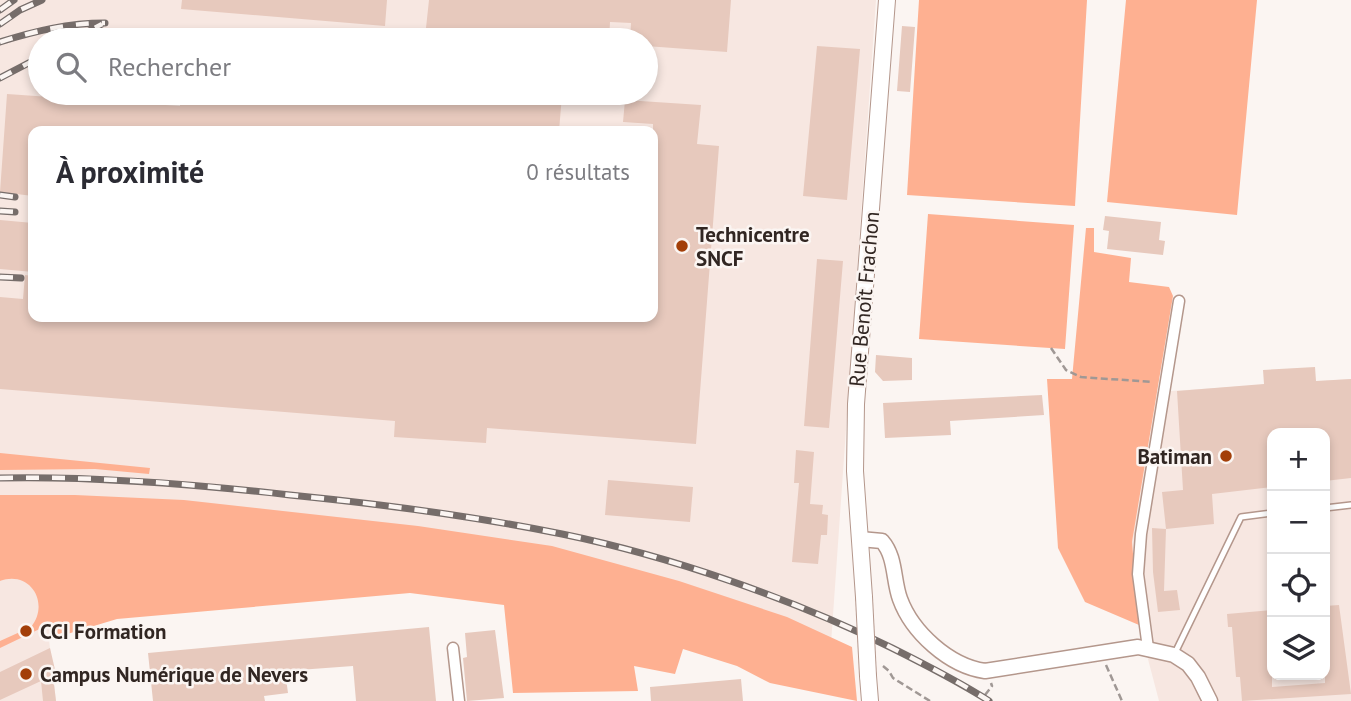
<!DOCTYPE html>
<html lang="fr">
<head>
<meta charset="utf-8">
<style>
	body { margin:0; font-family:"PT Sans",sans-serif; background:#f7f7f7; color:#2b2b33 }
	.controls { position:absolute; right:21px; bottom:21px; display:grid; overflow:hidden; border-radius:14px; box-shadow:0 4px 10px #0003 }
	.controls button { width:63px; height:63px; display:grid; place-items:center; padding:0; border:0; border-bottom:2px solid #e1e1e2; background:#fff; color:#2b2b33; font:35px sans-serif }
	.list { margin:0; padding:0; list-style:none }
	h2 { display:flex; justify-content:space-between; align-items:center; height:91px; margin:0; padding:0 28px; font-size:30px }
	h2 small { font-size:23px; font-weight:400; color:#7c7c81 }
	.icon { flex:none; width:38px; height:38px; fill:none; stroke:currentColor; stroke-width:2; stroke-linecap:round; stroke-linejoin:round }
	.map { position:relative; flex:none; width:1351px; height:701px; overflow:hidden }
	.search { position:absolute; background:#fff; box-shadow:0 4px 10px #0003; left:28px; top:28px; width:630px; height:77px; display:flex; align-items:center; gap:18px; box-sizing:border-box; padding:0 24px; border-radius:38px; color:#7c7c81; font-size:26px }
	.panel { position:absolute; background:#fff; box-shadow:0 4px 10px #0003; left:28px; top:126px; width:630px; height:196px; border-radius:14px }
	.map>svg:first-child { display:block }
	.built { fill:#f7e7e1; fill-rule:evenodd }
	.green { fill:#feb091 }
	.building { fill:#e7c9bd }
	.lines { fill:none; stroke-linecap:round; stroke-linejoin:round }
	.service-casing { stroke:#b4978c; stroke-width:8 }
	.minor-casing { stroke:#b4978c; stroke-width:13 }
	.tertiary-casing { stroke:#b4978c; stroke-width:17 }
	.secondary-casing { stroke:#b4978c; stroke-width:18 }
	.path { stroke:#a09895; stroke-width:2.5; stroke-dasharray:7 3.5; stroke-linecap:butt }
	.service { stroke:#fff; stroke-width:5 }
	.minor { stroke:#fff; stroke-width:10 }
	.tertiary { stroke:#fff; stroke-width:14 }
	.secondary { stroke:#fff; stroke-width:16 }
	.rail-casing { stroke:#766d6a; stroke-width:7 }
	.rail { stroke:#fbf5f2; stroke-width:4.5; stroke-dasharray:13; stroke-linecap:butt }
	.secondary-bridge-casing { stroke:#b4978c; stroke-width:18; stroke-linecap:butt }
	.secondary-bridge { stroke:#fff; stroke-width:16 }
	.poi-dot { fill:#a33f09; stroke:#fbf5f2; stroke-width:2.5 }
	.labels { text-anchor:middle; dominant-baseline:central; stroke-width:5; stroke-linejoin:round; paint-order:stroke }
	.poi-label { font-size:21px; font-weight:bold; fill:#312622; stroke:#fbf5f2; text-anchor:start }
	.street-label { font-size:21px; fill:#312622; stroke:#fbf5f2 }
</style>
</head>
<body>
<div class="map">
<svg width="1351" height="701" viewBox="0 0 1351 701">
	<rect width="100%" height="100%" fill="#fbf5f2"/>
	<!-- built -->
	<path class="built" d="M 0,0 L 876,0 L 830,658 L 636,589 L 0,537 ZM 40,40 L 646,40 L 646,93 L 40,93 ZM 33,131 L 653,131 L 653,317 L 33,317 Z
		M 1351,379 L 1351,701 L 1159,701 L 1139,625 L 1132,542 L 1157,392 ZM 1272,433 L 1325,433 L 1325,675 L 1272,675 Z
		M 41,567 L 54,638 L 49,640 L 56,701 L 0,701 L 0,581 Z"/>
	<!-- green -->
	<path class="green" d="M 919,0 L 1087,0 L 1075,206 L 907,195 Z
		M 1126,0 L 1257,0 L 1237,215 L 1107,202 Z
		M 928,214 L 1074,225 L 1065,349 L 919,339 Z
		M 1086,228 L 1094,228 L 1094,252 L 1131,258 L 1129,282 L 1169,287 L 1173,296 L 1132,542 L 1139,625 L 1085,602 L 1058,548 L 1047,379 L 1072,379 Z
		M 0,453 L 150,468 L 149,474 L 95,469 L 0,470 Z
		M 0,495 L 75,495 L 184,500 L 418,526 L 552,546 L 679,581 L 787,617 L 852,647 L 857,701 L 770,683 L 737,666 L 683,649 L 675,674 L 634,666 L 638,691 L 513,693 L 504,605 L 410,593 L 117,619 L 54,638 L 50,624 L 0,648 L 0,641 L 31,627 C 50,604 31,570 0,581 Z"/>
	<!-- building -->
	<path class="building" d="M 182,0 L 387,0 L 385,26 L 181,9 Z
		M 429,0 L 731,0 L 727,52 L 646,46 L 646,40 L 630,40 L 631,23 L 610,22 L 609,40 L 576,40 L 426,28 Z
		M 902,26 L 915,27 L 910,92 L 897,91 Z
		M 817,46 L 860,49 L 847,200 L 803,196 Z
		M 180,93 L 534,93 L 562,95 L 559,131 L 33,131 L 33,196 L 0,192 L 7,94 L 180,106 Z
		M 625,100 L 701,105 L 697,144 L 719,146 L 696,444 L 487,428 L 486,443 L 394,437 L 395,421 L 0,389 L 0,297 L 23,299 L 25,275 L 33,276 L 33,317 L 653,317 L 653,124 L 623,122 Z
		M 1105,216 L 1161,222 L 1159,240 L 1165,241 L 1163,255 L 1107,249 L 1109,231 L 1103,230 Z
		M 0,220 L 33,223 L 33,272 L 0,269 Z
		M 817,259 L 843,261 L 829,428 L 804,426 Z
		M 876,355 L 912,358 L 912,380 L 883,381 L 875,372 Z
		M 1315,367 L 1316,381 L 1351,379 L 1351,478 L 1325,481 L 1325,433 L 1272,433 L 1272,487 L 1212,494 L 1214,524 L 1166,529 L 1162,492 L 1183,490 L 1177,391 L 1264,384 L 1263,370 Z
		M 1042,395 L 1044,415 L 950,421 L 951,435 L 885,438 L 883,403 Z
		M 796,450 L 814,452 L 810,504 L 823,505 L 822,514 L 828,515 L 827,535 L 821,535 L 818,564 L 792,562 L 799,483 L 794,483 Z
		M 608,480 L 693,487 L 690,522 L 605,515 Z
		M 1152,528 L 1166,529 L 1164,591 L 1177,590 L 1180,610 L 1158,612 L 1153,572 Z
		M 1339,605 L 1351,694 L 1242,701 L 1240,677 L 1236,677 L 1232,627 L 1228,627 L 1227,614 L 1272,610 L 1272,687 L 1325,683 L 1325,606 Z
		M 429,627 L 436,701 L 356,701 L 353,666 L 285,671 L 288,693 L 264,696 L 265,701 L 153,701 L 148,653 Z
		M 495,630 L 504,698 L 467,701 L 463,658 L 467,657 L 465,633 Z
		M 50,648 L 56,674 L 53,676 L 56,701 L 43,701 L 41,681 L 0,700 L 0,672 Z
		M 741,679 L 743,701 L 651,701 L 650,687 Z"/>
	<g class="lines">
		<!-- service casing -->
		<g class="service-casing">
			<path id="service" d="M 1325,508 L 1351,505
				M 1174,655 L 1241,517 L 1272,513"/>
		</g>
		<!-- minor casing -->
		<g class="minor-casing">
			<path id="minor" d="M 453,648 L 459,701
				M 1148,648 L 1138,574 L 1141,534 L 1179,301"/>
		</g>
		<!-- tertiary casing -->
		<g class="tertiary-casing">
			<path id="tertiary" d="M 860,539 L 882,541 C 896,557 893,580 900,599 C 912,632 949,666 985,671 L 1138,647 L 1174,655 L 1188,664 L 1198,677 L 1210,701"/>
		</g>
		<!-- secondary casing -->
		<g class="secondary-casing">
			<path id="secondary" d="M 864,597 L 855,471 L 856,404 L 887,0
				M 868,676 L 870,701"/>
		</g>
		<!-- path -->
		<path class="path" d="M 1051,348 L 1066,370 L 1081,377 L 1152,382
			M 1106,665 L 1122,701
			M 883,666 L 889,671 L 893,678 L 930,701
			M 985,695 L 992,686 L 991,683"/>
		<!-- service -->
		<use href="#service" class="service"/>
		<!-- minor -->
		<use href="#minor" class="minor"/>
		<!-- tertiary -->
		<use href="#tertiary" class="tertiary"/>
		<!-- secondary -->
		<use href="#secondary" class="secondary"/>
		<!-- rail casing -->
		<g class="rail-casing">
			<path id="rail" d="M 0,10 L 14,0
				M 0,24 L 20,10 L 42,0
				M 72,40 L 102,24
				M 0,42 C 35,31 68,23 105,23
				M 0,78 L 40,57
				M 0,195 L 15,197
				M 0,211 L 15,212
				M 0,277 L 21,278
				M 0,478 C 97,476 193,484 290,495 C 381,504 473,516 562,534 C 670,556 793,599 892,648 C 924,664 958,681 989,701"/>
		</g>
		<!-- rail -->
		<use href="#rail" class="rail"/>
		<!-- secondary-bridge casing -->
		<g class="secondary-bridge-casing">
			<path id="secondary-bridge" d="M 864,597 L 868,676"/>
		</g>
		<!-- secondary-bridge -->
		<use href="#secondary-bridge" class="secondary-bridge"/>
	</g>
	<!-- markers -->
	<g class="poi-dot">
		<circle cx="682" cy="246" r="7"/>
		<circle cx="1226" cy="456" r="7"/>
		<circle cx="26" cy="631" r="7"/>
		<circle cx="26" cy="674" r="7"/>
	</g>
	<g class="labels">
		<!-- poi labels -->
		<g class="poi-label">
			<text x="696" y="234">Technicentre<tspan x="696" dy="24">SNCF</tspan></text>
			<text x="1212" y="456" text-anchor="end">Batiman</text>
			<text x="40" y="631">CCI Formation</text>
			<text x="40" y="674">Campus Numérique de Nevers</text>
		</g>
		<!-- street labels -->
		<g class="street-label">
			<text transform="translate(864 299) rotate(-85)">Rue Benoît Frachon</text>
		</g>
	</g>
</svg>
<div class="controls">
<button>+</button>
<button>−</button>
<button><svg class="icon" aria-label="locate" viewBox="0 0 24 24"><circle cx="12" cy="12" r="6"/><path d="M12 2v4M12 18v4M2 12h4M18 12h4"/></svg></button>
<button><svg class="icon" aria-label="layers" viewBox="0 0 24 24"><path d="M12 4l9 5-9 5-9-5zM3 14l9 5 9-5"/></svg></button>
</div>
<div class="search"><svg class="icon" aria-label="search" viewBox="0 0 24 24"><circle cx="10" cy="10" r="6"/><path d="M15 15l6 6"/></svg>Rechercher</div>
<section class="panel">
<h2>À proximité<small>0 résultats</small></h2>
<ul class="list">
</ul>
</section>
</div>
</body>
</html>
